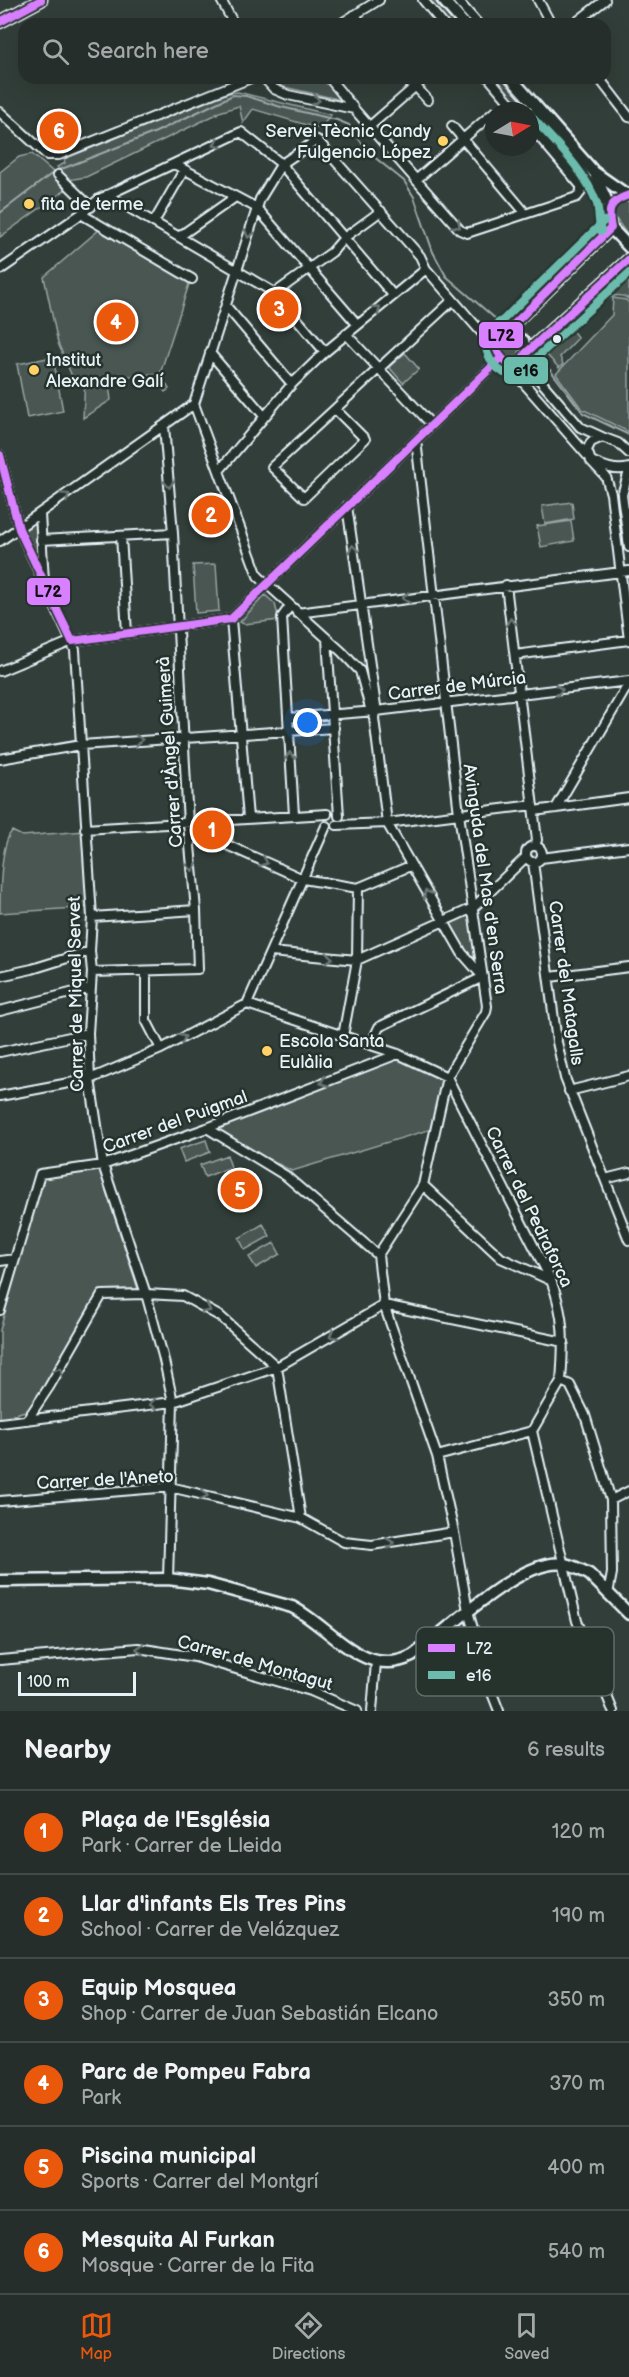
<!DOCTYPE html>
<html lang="en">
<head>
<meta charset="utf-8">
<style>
	body { margin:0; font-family:"Balsamiq Sans",sans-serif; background:#323a37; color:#f1f3f6 }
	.compass { position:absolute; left:485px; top:102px; width:54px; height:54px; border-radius:50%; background:#262e2b; box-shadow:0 6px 24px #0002; rotate:80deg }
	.scale { position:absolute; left:18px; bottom:15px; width:118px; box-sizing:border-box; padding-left:6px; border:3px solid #e8f1f8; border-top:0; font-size:16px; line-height:21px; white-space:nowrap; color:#e8f1f8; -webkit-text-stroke:4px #26332d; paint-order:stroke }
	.you { position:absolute; left:308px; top:723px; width:21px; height:21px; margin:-15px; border:4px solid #fff; border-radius:50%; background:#1a73e8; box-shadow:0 0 0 9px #1a73e833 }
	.badge { display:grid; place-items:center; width:39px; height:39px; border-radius:50%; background:#ea580c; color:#fff; font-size:20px; font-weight:700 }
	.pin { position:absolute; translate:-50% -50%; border:3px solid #fff; box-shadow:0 2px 6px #0006 }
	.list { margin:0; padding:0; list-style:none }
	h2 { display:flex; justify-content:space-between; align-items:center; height:78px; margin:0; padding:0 24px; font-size:26px }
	h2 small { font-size:20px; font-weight:400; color:#a4a8a9 }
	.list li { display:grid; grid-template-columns:39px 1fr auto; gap:18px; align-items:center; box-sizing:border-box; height:84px; padding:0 24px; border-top:2px solid #424a47 }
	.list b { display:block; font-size:22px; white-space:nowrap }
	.list p { margin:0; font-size:20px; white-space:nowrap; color:#a4a8a9 }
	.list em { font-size:20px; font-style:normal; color:#a4a8a9 }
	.icon { flex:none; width:33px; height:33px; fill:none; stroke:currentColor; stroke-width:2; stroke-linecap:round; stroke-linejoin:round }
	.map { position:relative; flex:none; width:629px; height:1711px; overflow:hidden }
	.search { position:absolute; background:#262e2b; box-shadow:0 6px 24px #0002; left:18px; right:18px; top:18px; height:66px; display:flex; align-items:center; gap:15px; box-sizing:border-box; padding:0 21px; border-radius:18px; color:#a4a8a9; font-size:22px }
	.sheet { height:582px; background:#262e2b }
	nav { display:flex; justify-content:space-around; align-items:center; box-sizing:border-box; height:84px; border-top:2px solid #424a47; background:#262e2b; font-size:16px; color:#a4a8a9 }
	nav a { display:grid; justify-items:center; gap:3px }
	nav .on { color:#ea580c }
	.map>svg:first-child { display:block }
	.green { fill:#495651; stroke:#98a4a4; stroke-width:1.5 }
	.water { fill:#6d7978; stroke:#9ea9ab; stroke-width:1.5 }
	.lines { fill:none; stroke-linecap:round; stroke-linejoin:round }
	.stream { stroke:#9ea9ab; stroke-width:2 }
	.street-casing { stroke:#e8f1f8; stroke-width:12 }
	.secondary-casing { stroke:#e8f1f8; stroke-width:15 }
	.street { stroke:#26332d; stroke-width:8 }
	.secondary { stroke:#26332d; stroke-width:10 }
	.bus-1-casing { stroke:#26332d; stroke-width:12 }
	.bus-2-casing { stroke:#26332d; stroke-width:12 }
	.bus-1 { stroke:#d880ff; stroke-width:8 }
	.bus-2 { stroke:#6cbcae; stroke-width:8 }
	.oneway { stroke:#6a7674 }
	.poi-dot { fill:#ffd166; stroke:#26332d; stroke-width:2 }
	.bus-dot { fill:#e8f1f8; stroke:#26332d; stroke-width:2 }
	.labels { text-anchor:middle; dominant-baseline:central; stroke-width:5; stroke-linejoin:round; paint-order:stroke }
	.poi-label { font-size:18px; fill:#e8f1f8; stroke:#26332d; text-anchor:start }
	.street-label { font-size:18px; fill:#e8f1f8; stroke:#26332d }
	.key { fill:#26332d; stroke:#606c6a; stroke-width:1.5 }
	.key-label { font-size:16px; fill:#e8f1f8 }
	.line-badge { stroke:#26332d; stroke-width:2 }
	.pale-badge-label { font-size:16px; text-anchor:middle; font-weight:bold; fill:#111 }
</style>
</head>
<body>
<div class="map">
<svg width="629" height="1711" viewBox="0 0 629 1711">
	<rect width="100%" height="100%" fill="#323e39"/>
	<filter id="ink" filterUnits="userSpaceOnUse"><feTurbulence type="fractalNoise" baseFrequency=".0167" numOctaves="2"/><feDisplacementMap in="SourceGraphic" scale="12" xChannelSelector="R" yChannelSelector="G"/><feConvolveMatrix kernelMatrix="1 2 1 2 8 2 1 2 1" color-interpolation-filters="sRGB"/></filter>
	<g filter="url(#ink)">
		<!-- green -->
		<path class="green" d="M 428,0 L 434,0 L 455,24 L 447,24 Z
			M 277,78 L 324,78 L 342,100 L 284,87 L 278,83 Z
			M 493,78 L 502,78 L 549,131 L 595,189 L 592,193 L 530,118 L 530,111 L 524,111 Z
			M 238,92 L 331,115 L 320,129 L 253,109 L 243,123 L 239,106 L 216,113 L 217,114 L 86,177 L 68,180 L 57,167 L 65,163 L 64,159 L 228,93 Z
			M 32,154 L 52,171 L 65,190 L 0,237 L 0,172 L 19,157 Z
			M 625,198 L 629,198 L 629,237 L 613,215 C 614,206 617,203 625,198 Z
			M 100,229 L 190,281 L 160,374 L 169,389 L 165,392 L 153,374 L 108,378 L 111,400 L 83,418 L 85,380 L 74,381 L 58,343 L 44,277 Z
			M 629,272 L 629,299 C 617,292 612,296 601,304 L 596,301 L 624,273 Z
			M 613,298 L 626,300 L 629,303 L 629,432 L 582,409 L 556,374 L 612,315 Z
			M 571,329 L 578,338 L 560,357 L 563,364 L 559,368 L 547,355 L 556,347 L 554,344 Z
			M 511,337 C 518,342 522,348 519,356 L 510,359 L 504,354 L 500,346 L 504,339 Z
			M 405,353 L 419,369 L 403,383 L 389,367 Z
			M 53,357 L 63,411 L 27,418 L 17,364 Z
			M 572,502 L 574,519 L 545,524 L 542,506 Z
			M 37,520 L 40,563 L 25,530 Z
			M 571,521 L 574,541 L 541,547 L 537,526 Z
			M 216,564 L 219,611 L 196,613 L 193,565 Z
			M 265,595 L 275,604 L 279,620 L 244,624 L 240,622 Z
			M 232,822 L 233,844 L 193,836 L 192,826 Z
			M 12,831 L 22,836 L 85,831 L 91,907 L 0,913 C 0,893 0,844 12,831 Z
			M 473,908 L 483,977 L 444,921 Z
			M 398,1054 L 447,1077 L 435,1128 L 292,1171 L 207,1128 Z
			M 206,1140 L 210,1152 L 184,1162 L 179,1149 Z
			M 227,1155 L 231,1167 L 205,1177 L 200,1165 Z
			M 95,1170 L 100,1172 L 138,1289 L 100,1290 L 31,1409 L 0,1419 L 0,1330 L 42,1177 Z
			M 263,1224 L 270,1236 L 245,1250 L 239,1238 Z
			M 274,1243 L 280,1254 L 256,1268 L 249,1257 Z"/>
		<!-- water -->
		<path class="water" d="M107 323a11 11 0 1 1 22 0a11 11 0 1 1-22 0Z
			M 251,1178 L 256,1191 L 229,1202 L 224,1188 Z"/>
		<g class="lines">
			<!-- stream -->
			<path class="stream" d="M 0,213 L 54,172 L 156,132 L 233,95 L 246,96 L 281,107 L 337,120 L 349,125 L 368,152 L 404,181 L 414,197 L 433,252 L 446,276 L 505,327
				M 532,354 L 551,371 L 583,413 L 629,435"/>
			<!-- street casing -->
			<g class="street-casing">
				<path id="street" d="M 221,0 L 234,24
					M 423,0 L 443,24
					M 457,0 L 478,24
					M 538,0 L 551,24
					M 354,15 L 362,24
					M 340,24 L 379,0
					M 574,24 L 605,0
					M 264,78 L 274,89 L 288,95 L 354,109 L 460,230 L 467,233 L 577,197 L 581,192 L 581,186 L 530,126
					M 329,78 L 353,107
					M 408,78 L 428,100
					M 489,78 L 517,111
					M 599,78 L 629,117
					M 0,112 L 47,155 L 59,155 L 251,78
					M 370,126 L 425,78
					M 452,126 L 522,209
					M 174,164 L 257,208 L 357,324
					M 283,164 L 286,170 L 393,295
					M 58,175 L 91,207
					M 416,180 L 494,112
					M 107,195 L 275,293 L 325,352
					M 81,214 L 192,279
					M 154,222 L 184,170
					M 180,236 L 234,198
					M 0,270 L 81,214 L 99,199 L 241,132 L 279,162 L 283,164
					M 275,293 L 332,252 L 344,238 L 381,211
					M 226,306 L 292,384
					M 505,332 L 513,333 L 524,340 L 526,353 L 519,363 L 507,363 L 499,356 L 496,342 L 499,335 Z
					M 346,334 L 432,425
					M 210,353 L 264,416
					M 525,355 L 532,371 L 580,427 L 602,437
					M 512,365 L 514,372 L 587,455
					M 194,404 L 260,199 L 279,168 L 286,161 L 317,140 L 420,256 L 426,269 L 496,349
					M 194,404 L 258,576 L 342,652 L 360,671 L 370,708 L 376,711
					M 335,409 L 365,439 L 304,498 L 272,467 Z
					M 335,409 L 453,300
					M 416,440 L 459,814 L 487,1006 L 486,1012 L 447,1077 L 423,1185 L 378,1255 L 384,1305 L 437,1456 L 454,1532 L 468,1611 L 490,1688 L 499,1711
					M 629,453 L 618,443 L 602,437 L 591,442 L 587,450 L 591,461 C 602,466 616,472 629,468
					M 0,455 L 19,529 L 75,650 L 92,917 L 90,951 L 92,972 L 88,1033 L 90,1079 L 103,1165 L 146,1294 L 163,1356 L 173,1402 L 168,1579
					M 591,461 L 606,477 L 611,494 L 629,640
					M 219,471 L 292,384 L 325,352 L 426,269
					M 629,471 L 622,495 L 629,547
					M 347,506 L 376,706 L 374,718 L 387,823 L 462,953 L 483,977 L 379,1027 L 371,1044
					M 40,514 L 44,581
					M 121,536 L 127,633
					M 41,540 L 173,533
					M 0,541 L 194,404
					M 506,585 L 537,840 L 535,846
					M 290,606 L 282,617 L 294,815
					M 297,613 L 629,571
					M 231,619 L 501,358
					M 231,619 L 248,818
					M 327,639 L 339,816
					M 515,655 L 629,640
					M 0,671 L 72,641 L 231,619
					M 288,718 L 376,711 L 629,681
					M 0,759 L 81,745 L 334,728
					M 556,808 L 629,683
					M 534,811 L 629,798
					M 337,825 L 387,823 L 533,805
					M 85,829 L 327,814
					M 190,839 L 209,837 L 303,879 L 358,888 L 410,866
					M526 854a8 8 0 1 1 16 0a8 8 0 1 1-16 0Z
					M 541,858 L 629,847
					M 533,862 L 557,1042 L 565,1078 L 629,1240
					M 92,917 L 196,910
					M 271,952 L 357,960 L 473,908 L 526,857
					M 146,971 L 146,1020 L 161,1049
					M 92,972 L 198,969 L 196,910 L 188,824 L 173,533 L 164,426
					M 0,976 L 32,969 L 90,951
					M 550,977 L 629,967
					M 247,1004 L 326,826
					M 0,1011 L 90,988
					M 343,1036 L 357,960 L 358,888
					M 0,1052 L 88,1033
					M 569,1091 L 629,1076
					M 0,1096 L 90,1079 L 161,1049 L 247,1004 L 398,1054 L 447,1077 L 551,1280 C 565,1317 564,1342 561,1381 L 570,1385 L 585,1415 L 611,1500 L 612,1573 L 608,1594
					M 207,1128 L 286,1176 L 378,1255
					M 605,1179 L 629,1173
					M 423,1185 L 501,1258 L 550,1280
					M 0,1261 L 15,1259
					M 0,1310 L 40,1174 L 103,1165 L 207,1128 L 398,1054
					M 27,1420 L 49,1387 L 102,1295 L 146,1294 L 183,1296 L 221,1317 L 277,1367 L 301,1518
					M 0,1423 L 173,1402 L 277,1367 L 384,1305 L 564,1342
					M 532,1431 L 577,1621 L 613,1711
					M 437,1456 L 532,1431 L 561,1381
					M 611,1500 L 629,1491
					M 0,1501 L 170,1487 L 301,1518 L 344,1542 L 372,1545 L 454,1532
					M 0,1660 L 138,1648 L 195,1657 L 311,1691 L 357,1711
					M 372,1711 L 376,1662"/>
			</g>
			<!-- secondary casing -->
			<g class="secondary-casing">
				<path id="secondary" d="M 443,0 L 464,24
					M 0,22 L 41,0
					M 511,78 L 594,172 L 627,195
					M 596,177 L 609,206 L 607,214 L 611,228 L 629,247
					M 505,332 L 611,228
					M 526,353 L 629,259
					M 0,1581 L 168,1579 L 208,1584 L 292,1607 C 331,1627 364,1680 412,1656 C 446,1632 521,1557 564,1564 C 572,1565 581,1570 589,1574 L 629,1614"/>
			</g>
			<!-- street -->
			<use href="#street" class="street"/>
			<!-- secondary -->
			<use href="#secondary" class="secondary"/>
			<!-- bus-1 casing -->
			<g class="bus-1-casing">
				<path id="bus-1" d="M 0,22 L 41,0
					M 629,195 C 610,201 607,209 611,228 L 510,328 C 493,339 491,349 507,363 L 519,363 L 526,353 L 629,259
					M 0,455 L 19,529 L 72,641
					M 231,619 L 501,358
					M 72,641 L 231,619"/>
			</g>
			<!-- bus-2 casing -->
			<g class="bus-2-casing">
				<path id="bus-2" d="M 530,115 C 554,142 585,169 597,204 C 599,210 598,222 601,231
					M 604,221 L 503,320 C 500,322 494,325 491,328 C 478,343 490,365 504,373 L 525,372 L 534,360 L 629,273"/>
			</g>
			<!-- bus-1 -->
			<use href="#bus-1" class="bus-1"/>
			<!-- bus-2 -->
			<use href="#bus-2" class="bus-2"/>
		</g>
		<!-- one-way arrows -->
		<defs><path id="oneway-chevron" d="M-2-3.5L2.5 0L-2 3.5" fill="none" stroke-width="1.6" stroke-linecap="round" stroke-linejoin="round" transform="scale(1.5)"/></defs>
		<g class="oneway">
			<use href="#oneway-chevron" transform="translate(316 100) rotate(11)"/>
			<use href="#oneway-chevron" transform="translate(217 144) rotate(155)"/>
			<use href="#oneway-chevron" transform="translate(457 225) rotate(44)"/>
			<use href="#oneway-chevron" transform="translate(249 234) rotate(107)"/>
			<use href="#oneway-chevron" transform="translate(377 309) rotate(-39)"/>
			<use href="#oneway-chevron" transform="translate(169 484) rotate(85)"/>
			<use href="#oneway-chevron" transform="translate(66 496) rotate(-35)"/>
			<use href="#oneway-chevron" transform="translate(353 549) rotate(-97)"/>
			<use href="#oneway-chevron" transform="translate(406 598) rotate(173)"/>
			<use href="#oneway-chevron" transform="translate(511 622) rotate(-97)"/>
			<use href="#oneway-chevron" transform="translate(559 690) rotate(-7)"/>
			<use href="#oneway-chevron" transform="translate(139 740) rotate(-4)"/>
			<use href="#oneway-chevron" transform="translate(290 756) rotate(-94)"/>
			<use href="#oneway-chevron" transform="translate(264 862) rotate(24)"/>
			<use href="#oneway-chevron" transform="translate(192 867) rotate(85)"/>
			<use href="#oneway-chevron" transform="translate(427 894) rotate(-121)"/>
			<use href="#oneway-chevron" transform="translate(329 958) rotate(5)"/>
			<use href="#oneway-chevron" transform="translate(182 1038) rotate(-27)"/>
			<use href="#oneway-chevron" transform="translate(324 1082) rotate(159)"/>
			<use href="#oneway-chevron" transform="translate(207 1309) rotate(28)"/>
			<use href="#oneway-chevron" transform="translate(333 1335) rotate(150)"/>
			<use href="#oneway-chevron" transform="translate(59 1371) rotate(-60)"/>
			<use href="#oneway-chevron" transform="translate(153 1404) rotate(173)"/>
			<use href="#oneway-chevron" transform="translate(204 1495) rotate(13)"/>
			<use href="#oneway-chevron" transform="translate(390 1543) rotate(-7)"/>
			<use href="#oneway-chevron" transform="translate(140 1649) rotate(-177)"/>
		</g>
	</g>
	<!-- markers -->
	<g class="poi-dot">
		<circle cx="443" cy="141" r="6"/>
		<circle cx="29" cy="204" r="6"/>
		<circle cx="34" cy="370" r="6"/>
		<circle cx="267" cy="1051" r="6"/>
	</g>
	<circle class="bus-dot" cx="557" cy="339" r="5"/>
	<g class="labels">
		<!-- poi labels -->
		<g class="poi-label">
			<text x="431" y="131" text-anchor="end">Servei Tècnic Candy<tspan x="431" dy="21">Fulgencio López</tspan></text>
			<text x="41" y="204">fita de terme</text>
			<text x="46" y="360">Institut<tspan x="46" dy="21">Alexandre Galí</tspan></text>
			<text x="279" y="1041">Escola Santa<tspan x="279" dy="21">Eulàlia</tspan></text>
		</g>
		<!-- street labels -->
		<g class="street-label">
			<text transform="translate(457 686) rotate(-7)">Carrer de Múrcia</text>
			<text transform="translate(170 752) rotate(-94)">Carrer d'Àngel Guimerà</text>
			<text transform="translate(485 879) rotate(82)">Avinguda del Mas d'en Serra</text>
			<text transform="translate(566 983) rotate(82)">Carrer del Matagalls</text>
			<text transform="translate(76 994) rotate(-91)">Carrer de Miquel Servet</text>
			<text transform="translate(175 1122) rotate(-20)">Carrer del Puigmal</text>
			<text transform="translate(529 1207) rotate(64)">Carrer del Pedraforca</text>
			<text transform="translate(105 1480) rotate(-3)">Carrer de l'Aneto</text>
			<text transform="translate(255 1663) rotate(16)">Carrer de Montagut</text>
		</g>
	</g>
	<!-- legend -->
	<rect x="416" y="1627" width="198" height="69" rx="9" class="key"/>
	<rect x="428" y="1644" width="27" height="8" fill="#d880ff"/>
	<rect x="428" y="1671" width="27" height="8" fill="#6cbcae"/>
	<g class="key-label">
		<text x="466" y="1654">L72</text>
		<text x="466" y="1681">e16</text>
	</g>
	<g class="line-badge">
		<rect x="478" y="321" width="46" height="28" rx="6" fill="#d880ff"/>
		<rect x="503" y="356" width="46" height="29" rx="6" fill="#6cbcae"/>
		<rect x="26" y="577" width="45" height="29" rx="6" fill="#d880ff"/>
	</g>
	<g class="pale-badge-label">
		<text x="501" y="341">L72</text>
		<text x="526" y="376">e16</text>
		<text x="48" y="597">L72</text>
	</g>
</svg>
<svg class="compass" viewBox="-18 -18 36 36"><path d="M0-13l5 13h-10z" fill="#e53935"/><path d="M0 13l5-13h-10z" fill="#a4a8a9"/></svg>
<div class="scale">100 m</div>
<div class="you"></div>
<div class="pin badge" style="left:212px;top:830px">1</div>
<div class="pin badge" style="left:211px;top:515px">2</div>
<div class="pin badge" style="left:279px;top:309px">3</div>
<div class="pin badge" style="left:116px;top:322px">4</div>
<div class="pin badge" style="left:240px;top:1190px">5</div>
<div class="pin badge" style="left:59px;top:131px">6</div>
<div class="search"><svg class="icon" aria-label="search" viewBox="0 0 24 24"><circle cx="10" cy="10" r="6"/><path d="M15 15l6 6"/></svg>Search here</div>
</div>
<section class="sheet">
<h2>Nearby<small>6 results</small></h2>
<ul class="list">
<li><span class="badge">1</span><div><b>Plaça de l'Església</b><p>Park · Carrer de Lleida</p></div><em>120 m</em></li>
<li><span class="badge">2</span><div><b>Llar d'infants Els Tres Pins</b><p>School · Carrer de Velázquez</p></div><em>190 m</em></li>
<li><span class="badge">3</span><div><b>Equip Mosquea</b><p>Shop · Carrer de Juan Sebastián Elcano</p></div><em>350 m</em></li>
<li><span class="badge">4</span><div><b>Parc de Pompeu Fabra</b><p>Park</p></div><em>370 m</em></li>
<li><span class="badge">5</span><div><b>Piscina municipal</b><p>Sports · Carrer del Montgrí</p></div><em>400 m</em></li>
<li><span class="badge">6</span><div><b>Mesquita Al Furkan</b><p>Mosque · Carrer de la Fita</p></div><em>540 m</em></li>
</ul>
</section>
<nav>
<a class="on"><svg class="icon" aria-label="map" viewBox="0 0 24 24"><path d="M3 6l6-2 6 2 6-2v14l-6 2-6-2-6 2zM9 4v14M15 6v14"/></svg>Map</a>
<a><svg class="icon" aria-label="directions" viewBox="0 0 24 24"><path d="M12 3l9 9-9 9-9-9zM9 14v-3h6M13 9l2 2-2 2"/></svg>Directions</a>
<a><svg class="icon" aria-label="saved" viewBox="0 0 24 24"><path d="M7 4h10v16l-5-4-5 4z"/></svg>Saved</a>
</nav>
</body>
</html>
